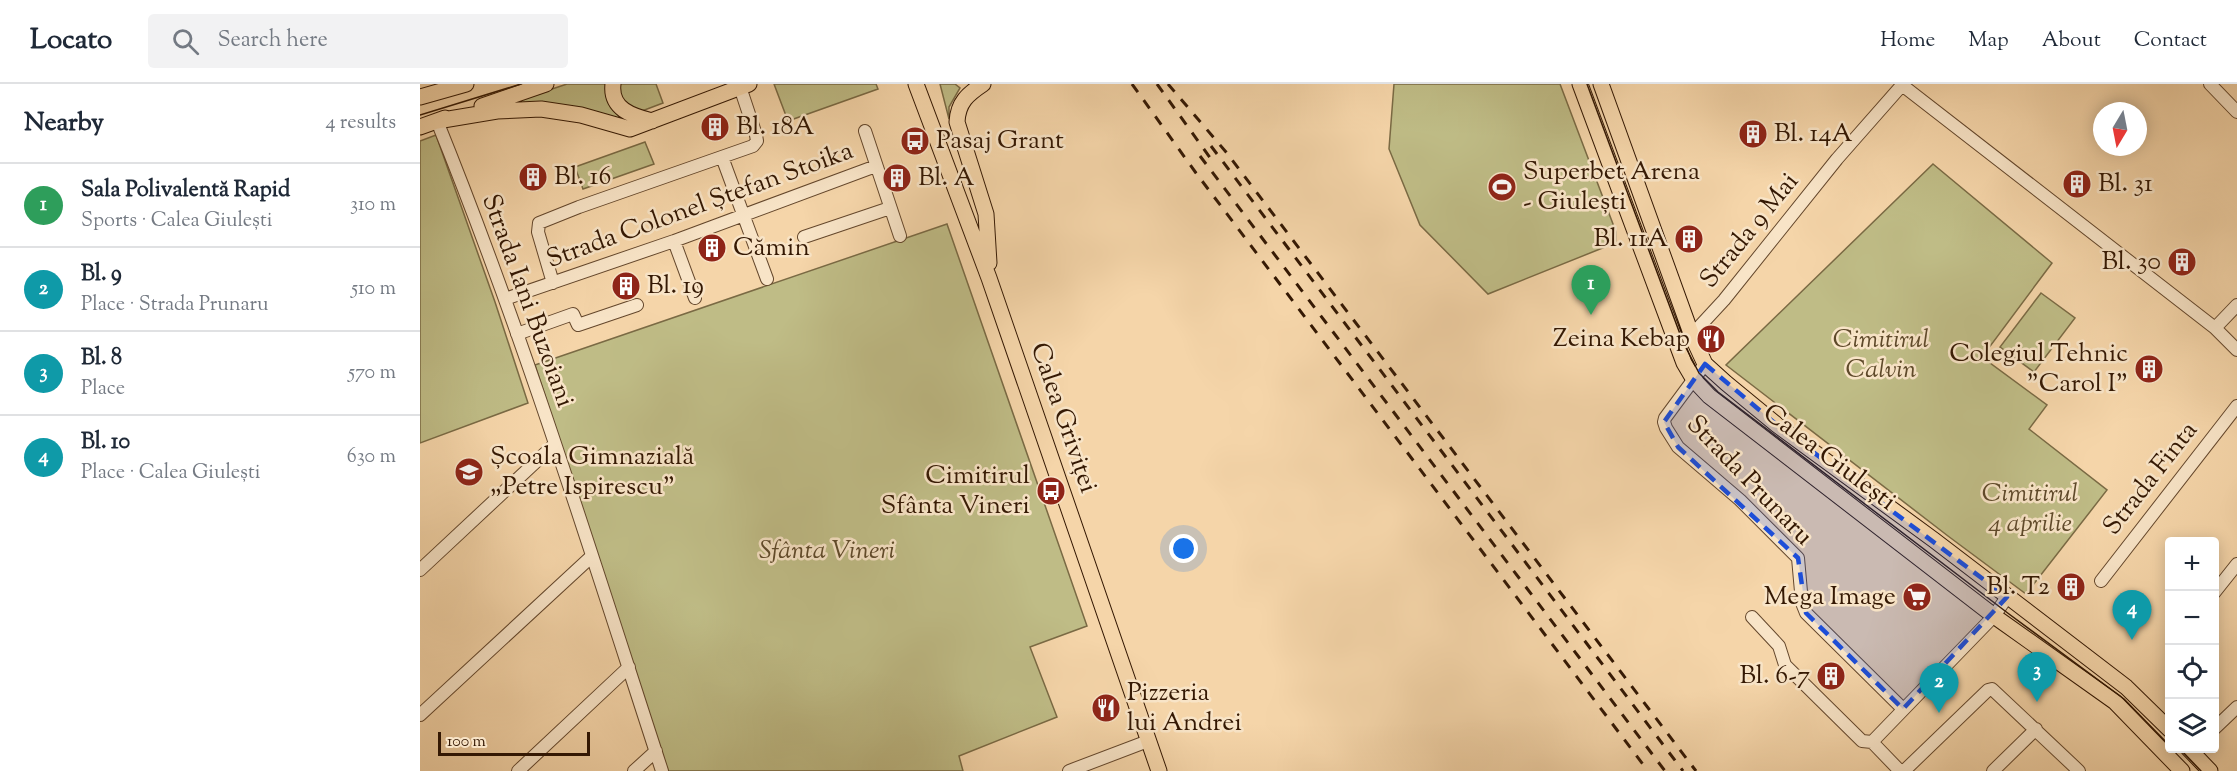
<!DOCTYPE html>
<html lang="en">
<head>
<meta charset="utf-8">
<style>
	body { margin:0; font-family:"Sorts Mill Goudy",serif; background:#f2f2f3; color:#1f2937 }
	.controls { position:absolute; right:18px; bottom:18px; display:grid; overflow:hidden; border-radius:6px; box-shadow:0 3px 15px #0003 }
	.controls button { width:54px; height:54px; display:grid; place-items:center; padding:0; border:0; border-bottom:2px solid #e0e1e3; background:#fff; color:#1f2937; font:30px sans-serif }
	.compass { position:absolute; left:1673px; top:18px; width:54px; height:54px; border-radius:50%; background:#fff; box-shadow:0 3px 15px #0003; rotate:190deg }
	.scale { position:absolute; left:18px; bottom:15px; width:152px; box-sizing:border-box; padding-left:6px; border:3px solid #341803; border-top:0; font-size:16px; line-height:21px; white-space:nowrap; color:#341803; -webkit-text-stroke:4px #f8e4c7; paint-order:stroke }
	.you { position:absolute; left:764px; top:465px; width:21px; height:21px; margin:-15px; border:4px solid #fff; border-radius:50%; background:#1a73e8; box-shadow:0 0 0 9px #1a73e833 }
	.badge { display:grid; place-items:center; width:39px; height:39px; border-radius:50%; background:#0b8043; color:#fff; font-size:20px; font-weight:700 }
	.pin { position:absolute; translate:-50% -50px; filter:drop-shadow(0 2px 3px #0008) }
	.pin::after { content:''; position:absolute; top:32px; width:21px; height:18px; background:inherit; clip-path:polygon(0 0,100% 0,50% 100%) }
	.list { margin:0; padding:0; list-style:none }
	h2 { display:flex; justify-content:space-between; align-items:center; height:78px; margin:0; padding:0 24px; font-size:26px }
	h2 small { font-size:20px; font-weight:400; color:#747a83 }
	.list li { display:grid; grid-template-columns:39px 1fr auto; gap:18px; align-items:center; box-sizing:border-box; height:84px; padding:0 24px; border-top:2px solid #e0e1e3 }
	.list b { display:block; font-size:22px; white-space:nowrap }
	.list p { margin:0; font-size:20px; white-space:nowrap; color:#747a83 }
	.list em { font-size:20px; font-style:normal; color:#747a83 }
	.icon { flex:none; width:33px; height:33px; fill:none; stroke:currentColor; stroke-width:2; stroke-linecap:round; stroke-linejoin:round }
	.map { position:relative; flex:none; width:1817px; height:687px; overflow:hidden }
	header { display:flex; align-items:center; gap:36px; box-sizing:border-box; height:84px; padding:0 30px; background:#fff; border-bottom:2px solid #e0e1e3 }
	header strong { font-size:28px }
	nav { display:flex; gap:33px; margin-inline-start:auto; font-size:21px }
	.search { width:420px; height:54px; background:#f2f2f3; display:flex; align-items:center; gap:15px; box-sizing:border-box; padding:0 21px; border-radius:6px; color:#747a83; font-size:22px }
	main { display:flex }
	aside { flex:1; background:#fff }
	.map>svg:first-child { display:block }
	.green { fill:#bfbc86; stroke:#7a6a44; stroke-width:1.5 }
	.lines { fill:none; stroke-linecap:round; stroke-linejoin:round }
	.minor-casing { stroke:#64472c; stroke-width:14 }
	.major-casing { stroke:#341803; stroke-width:17 }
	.minor { stroke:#f8e4c7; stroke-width:12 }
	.major { stroke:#f5d5a9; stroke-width:15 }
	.tram { stroke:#341803; stroke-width:1.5 }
	.rail { stroke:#341803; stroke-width:3; stroke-dasharray:10 10; stroke-linecap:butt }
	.marked { fill:#1d4ed8; fill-opacity:0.2; stroke:#1d4ed8; stroke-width:4.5; stroke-dasharray:12 8; stroke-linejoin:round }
	.labels { text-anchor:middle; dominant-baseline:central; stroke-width:5; stroke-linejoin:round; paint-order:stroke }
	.poi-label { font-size:26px; fill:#341803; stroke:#f8e4c7; text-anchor:start }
	.street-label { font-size:26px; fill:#341803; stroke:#f8e4c7 }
	.park-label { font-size:26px; font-style:italic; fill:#5e492a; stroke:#f8e4c7 }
</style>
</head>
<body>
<header>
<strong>Locato</strong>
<div class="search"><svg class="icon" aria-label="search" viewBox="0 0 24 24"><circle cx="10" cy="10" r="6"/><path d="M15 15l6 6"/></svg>Search here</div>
<nav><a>Home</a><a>Map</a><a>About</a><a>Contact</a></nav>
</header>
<main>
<aside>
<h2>Nearby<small>4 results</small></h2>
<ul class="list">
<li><span class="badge" style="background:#2e9e5b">1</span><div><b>Sala Polivalentă Rapid</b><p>Sports · Calea Giulești</p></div><em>310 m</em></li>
<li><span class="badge" style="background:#0f9aa8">2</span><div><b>Bl. 9</b><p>Place · Strada Prunaru</p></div><em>510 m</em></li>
<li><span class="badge" style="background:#0f9aa8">3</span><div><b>Bl. 8</b><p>Place</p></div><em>570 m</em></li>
<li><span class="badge" style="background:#0f9aa8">4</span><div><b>Bl. 10</b><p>Place · Calea Giulești</p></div><em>630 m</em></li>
</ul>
</aside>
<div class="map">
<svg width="1817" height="687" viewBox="0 0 1817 687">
	<rect width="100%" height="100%" fill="#f5d5a9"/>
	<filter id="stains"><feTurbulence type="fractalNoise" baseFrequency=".00333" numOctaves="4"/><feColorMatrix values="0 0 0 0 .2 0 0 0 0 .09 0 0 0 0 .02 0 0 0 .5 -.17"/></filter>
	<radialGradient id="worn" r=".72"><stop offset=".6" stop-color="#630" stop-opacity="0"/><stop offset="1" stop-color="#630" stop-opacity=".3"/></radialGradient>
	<!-- green -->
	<path class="green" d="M 147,0 L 187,0 L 208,37 L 90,19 Z
		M 197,0 L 236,0 L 243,19 L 222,27 L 205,24 Z
		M 354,0 L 456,0 L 458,5 L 368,37 Z
		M 520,0 L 535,0 L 540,4 L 529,23 L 529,35 Z
		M 974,0 L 1140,0 L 1196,148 L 1196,157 L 1190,161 L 1068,210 L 1000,141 L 969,65 Z
		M 16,51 L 75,218 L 108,319 L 0,359 L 0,57 Z
		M 225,58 L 234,80 L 163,105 L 155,83 Z
		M 1513,80 L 1632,179 L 1562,273 L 1627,321 L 1609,345 L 1687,406 L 1606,510 L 1528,452 L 1306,281 Z
		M 527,140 L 667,542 L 610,563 L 637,633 L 539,672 L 543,687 L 247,687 L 115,281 Z
		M 1621,209 L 1655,234 L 1614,288 L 1580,263 Z"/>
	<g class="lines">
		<!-- minor casing -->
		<g class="minor-casing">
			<path id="minor" d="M 1790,0 L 1817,28
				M 1482,1 L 1795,244 L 1817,266
				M 17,37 C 103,249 171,469 242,687
				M 445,47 L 480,152
				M 302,73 L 347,195
				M 384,153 L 470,124
				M 254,157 L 275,214
				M 133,199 L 118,148 L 119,139 L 159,123 L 333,62 L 337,57 L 336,51 L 320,3
				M 85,215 L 254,157 L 456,82
				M 1795,244 L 1817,221
				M 97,250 L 153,230 L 158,241 L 217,221
				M 1267,256 L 1304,216 L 1417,75 L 1483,0
				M 1285,280 L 1245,334 L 1244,338 L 1246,344 L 1258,363 L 1320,416 L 1378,474 L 1382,519 L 1386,529 L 1483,625
				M 0,486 L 135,360
				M 1681,497 L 1817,322
				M 1794,509 L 1817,480
				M 1332,533 L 1359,562 L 1365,581 L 1442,657 L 1452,658
				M 0,631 L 172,472
				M 1794,645 L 1817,623
				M 1452,658 L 1574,532 L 1587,513
				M 1452,658 L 1480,687
				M 98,687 L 209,583
				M 214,687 L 236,667
				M 649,687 L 728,657
				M 1484,687 L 1568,606 L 1572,605 L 1659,687
				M 1573,687 L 1616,645"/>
		</g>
		<!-- major casing -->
		<g class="major-casing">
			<path id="major" d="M 193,0 C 190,25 212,32 232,37
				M 496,0 L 569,194 L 739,687
				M 563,0 C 548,10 538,18 537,38 L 566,130 L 569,179
				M 1160,0 L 1264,279 L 1274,296 L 1289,312 L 1574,532 L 1695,618 L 1762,687
				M 1181,0 L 1272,252 L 1285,280 L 1306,299 L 1357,341 L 1514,456 L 1706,603 L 1750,646
				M 0,13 L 46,0
				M 62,22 L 126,0
				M 17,37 L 77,27 L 121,25 L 161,31 L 210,45 L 329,0
				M 0,43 L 25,34
				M 1768,664 L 1790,687"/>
		</g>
		<!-- minor -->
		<use href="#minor" class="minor"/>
		<!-- major -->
		<use href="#major" class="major"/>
		<!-- tram -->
		<path class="tram" d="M 1167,0 L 1263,258 L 1279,289 L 1298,308 L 1589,530 L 1704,615 L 1750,662
			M 0,31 L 101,0
			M 1759,664 L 1781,687"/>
		<!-- rail -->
		<path class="rail" d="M 712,0 L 776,89 L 1228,687
			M 737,0 L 791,75
			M 748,0 L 806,68 L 1276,687
			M 791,62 L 1263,687
			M 780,72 L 1245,687"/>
	</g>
	<!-- marked area -->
	<path class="marked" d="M 1285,280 L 1357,341 L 1587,513 L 1483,625 L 1386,529 L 1378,474 L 1258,363 L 1244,338 Z"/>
	<!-- icons -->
	<defs>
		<g id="building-disc" transform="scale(1.5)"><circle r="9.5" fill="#8f2418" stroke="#f8e4c7"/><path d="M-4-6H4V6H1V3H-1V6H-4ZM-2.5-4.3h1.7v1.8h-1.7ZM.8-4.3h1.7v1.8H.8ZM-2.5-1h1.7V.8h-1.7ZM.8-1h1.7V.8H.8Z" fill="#fff"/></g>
		<g id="bus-disc" transform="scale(1.5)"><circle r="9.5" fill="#8f2418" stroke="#f8e4c7"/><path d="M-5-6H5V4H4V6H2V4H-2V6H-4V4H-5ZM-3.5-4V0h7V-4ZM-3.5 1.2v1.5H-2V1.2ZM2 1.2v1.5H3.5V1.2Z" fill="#fff"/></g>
		<g id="stadium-disc" transform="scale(1.5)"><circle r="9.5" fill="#8f2418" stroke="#f8e4c7"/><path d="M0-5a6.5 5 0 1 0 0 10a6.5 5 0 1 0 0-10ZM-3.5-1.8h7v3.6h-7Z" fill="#fff"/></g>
		<g id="restaurant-disc" transform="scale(1.5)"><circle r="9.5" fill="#8f2418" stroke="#f8e4c7"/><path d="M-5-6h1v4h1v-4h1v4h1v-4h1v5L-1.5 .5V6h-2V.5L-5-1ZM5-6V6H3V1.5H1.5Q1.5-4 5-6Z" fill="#fff"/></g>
		<g id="school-disc" transform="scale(1.5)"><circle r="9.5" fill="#8f2418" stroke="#f8e4c7"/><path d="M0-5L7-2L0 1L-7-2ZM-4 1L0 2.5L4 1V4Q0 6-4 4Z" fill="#fff"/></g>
		<g id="supermarket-disc" transform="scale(1.5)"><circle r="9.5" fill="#8f2418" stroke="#f8e4c7"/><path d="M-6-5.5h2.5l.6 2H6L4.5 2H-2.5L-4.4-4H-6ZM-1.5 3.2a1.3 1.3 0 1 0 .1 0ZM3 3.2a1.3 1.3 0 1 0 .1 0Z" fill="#fff"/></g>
	</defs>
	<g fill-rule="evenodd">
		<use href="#building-disc" x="295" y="43"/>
		<use href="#building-disc" x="1333" y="50"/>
		<use href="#bus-disc" x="495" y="57"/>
		<use href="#building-disc" x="113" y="93"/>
		<use href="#building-disc" x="477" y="94"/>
		<use href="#building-disc" x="1657" y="100"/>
		<use href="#stadium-disc" x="1082" y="103"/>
		<use href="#building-disc" x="1269" y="155"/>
		<use href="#building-disc" x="292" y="164"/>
		<use href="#building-disc" x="1762" y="178"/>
		<use href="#building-disc" x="206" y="202"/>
		<use href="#restaurant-disc" x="1291" y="255"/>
		<use href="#building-disc" x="1729" y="285"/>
		<use href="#school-disc" x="49" y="388"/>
		<use href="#bus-disc" x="631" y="407"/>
		<use href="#building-disc" x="1651" y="503"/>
		<use href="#supermarket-disc" x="1497" y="513"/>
		<use href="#building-disc" x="1411" y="592"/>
		<use href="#restaurant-disc" x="686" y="624"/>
	</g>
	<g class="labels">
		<!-- poi labels -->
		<g class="poi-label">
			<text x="316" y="43">Bl. 18A</text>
			<text x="1354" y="50">Bl. 14A</text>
			<text x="516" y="57">Pasaj Grant</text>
			<text x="1103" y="88">Superbet Arena<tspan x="1103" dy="30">- Giulești</tspan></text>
			<text x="134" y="93">Bl. 16</text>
			<text x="498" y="94">Bl. A</text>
			<text x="1678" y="100">Bl. 31</text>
			<text x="1248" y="155" text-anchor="end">Bl. 11A</text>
			<text x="313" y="164">Cămin</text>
			<text x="1741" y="178" text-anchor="end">Bl. 30</text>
			<text x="227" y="202">Bl. 19</text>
			<text x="1270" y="255" text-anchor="end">Zeina Kebap</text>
			<text x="1708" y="270" text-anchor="end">Colegiul Tehnic<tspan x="1708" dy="30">"Carol I"</tspan></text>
			<text x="70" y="373">Școala Gimnazială<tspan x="70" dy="30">„Petre Ispirescu”</tspan></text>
			<text x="610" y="392" text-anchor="end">Cimitirul<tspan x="610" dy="30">Sfânta Vineri</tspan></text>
			<text x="1630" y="503" text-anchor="end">Bl. T2</text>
			<text x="1476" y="513" text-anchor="end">Mega Image</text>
			<text x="1390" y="592" text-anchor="end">Bl. 6-7</text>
			<text x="707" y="609">Pizzeria<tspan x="707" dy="30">lui Andrei</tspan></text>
		</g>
		<!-- street labels -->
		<g class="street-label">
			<text transform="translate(280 122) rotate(-20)">Strada Colonel Ștefan Stoika</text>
			<text transform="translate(1330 147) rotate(-51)">Strada 9 Mai</text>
			<text transform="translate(107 217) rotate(70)">Strada Iani Buzoiani</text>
			<text transform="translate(643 334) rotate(71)">Calea Griviței</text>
			<text transform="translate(1409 374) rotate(37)">Calea Giulești</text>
			<text transform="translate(1731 395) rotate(-52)">Strada Finta</text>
			<text transform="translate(1329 397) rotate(46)">Strada Prunaru</text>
		</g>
		<!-- park labels -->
		<g class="park-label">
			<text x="1461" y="256">Cimitirul<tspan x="1461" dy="30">Calvin</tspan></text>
			<text x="1610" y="410">Cimitirul<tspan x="1610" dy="30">4 aprilie</tspan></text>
			<text x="407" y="467">Sfânta Vineri</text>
		</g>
	</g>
	<rect width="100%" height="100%" filter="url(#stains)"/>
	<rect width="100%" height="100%" fill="url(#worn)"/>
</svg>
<div class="controls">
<button>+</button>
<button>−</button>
<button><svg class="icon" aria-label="locate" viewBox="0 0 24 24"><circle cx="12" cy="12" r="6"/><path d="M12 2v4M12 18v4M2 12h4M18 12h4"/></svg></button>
<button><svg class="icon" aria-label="layers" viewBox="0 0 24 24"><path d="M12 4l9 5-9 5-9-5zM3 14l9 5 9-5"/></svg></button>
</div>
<svg class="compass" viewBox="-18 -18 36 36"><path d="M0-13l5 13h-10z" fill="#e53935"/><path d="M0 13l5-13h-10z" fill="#747a83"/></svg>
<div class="scale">100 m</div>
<div class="you"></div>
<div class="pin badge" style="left:1171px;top:231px;background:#2e9e5b">1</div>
<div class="pin badge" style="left:1519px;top:629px;background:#0f9aa8">2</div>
<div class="pin badge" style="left:1617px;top:618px;background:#0f9aa8">3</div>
<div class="pin badge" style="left:1712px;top:556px;background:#0f9aa8">4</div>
</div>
</main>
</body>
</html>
